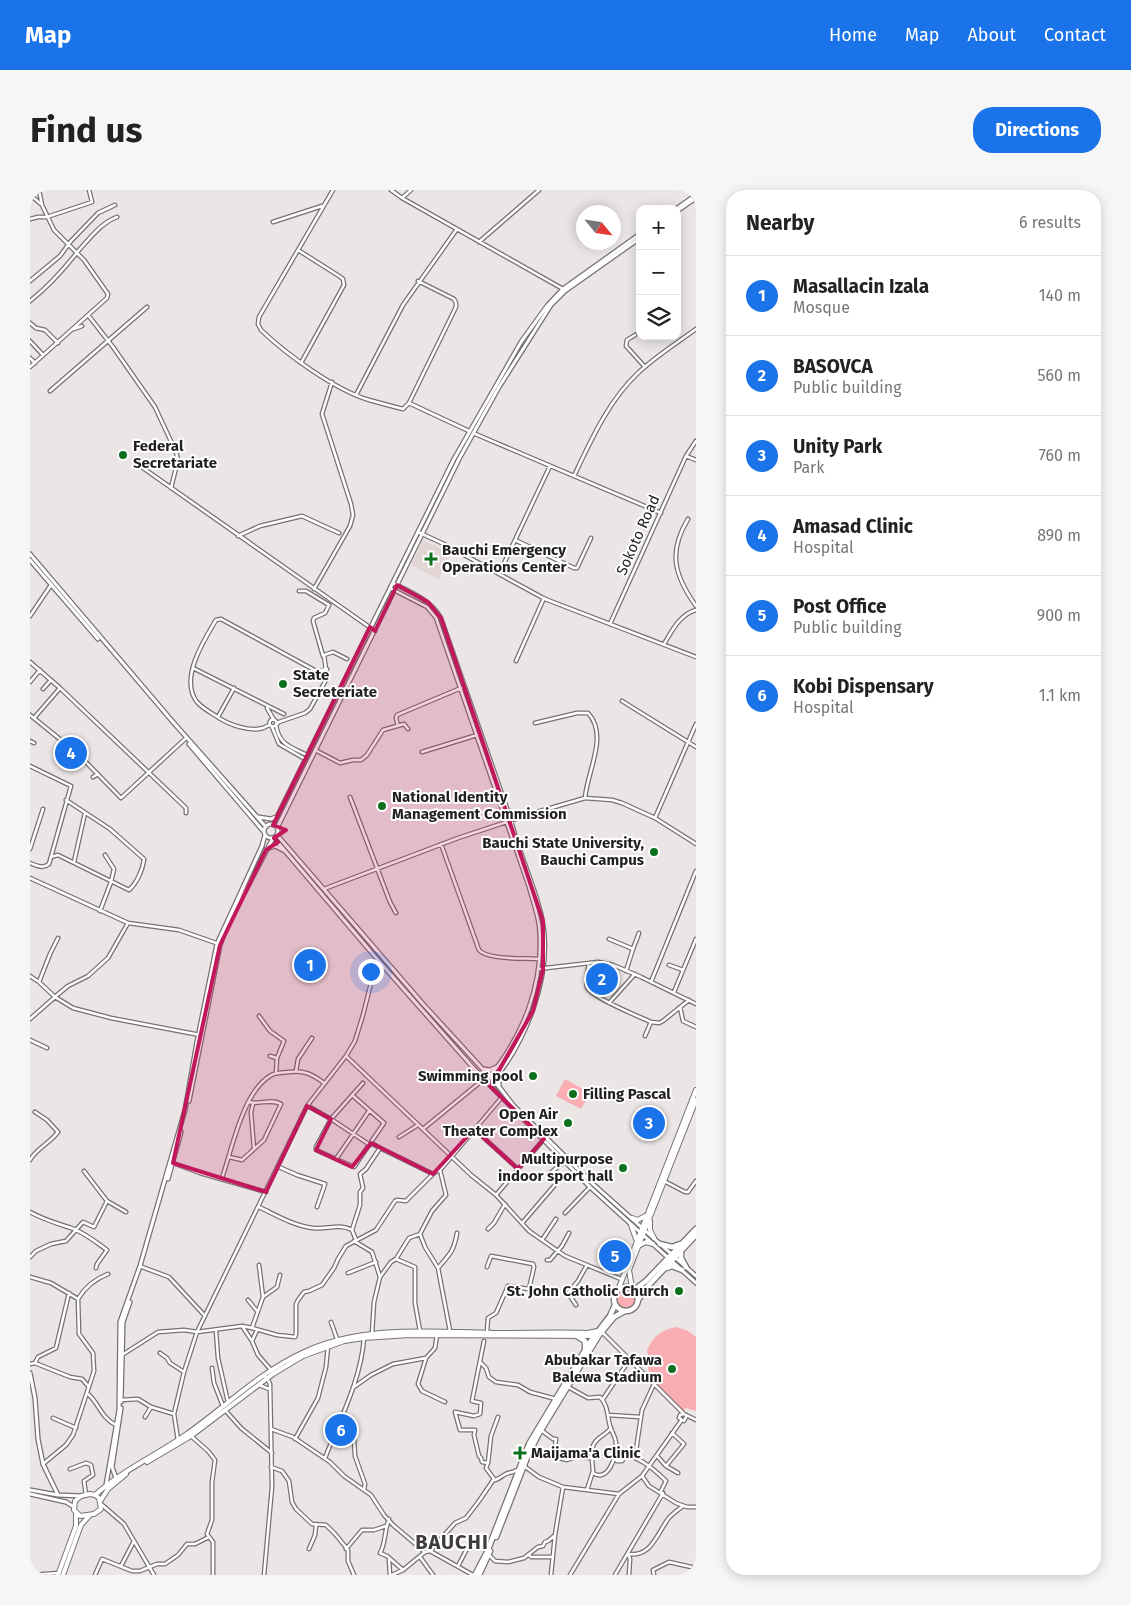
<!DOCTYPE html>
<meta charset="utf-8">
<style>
body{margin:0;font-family:"Fira Sans",sans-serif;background:#f6f6f6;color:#222}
.controls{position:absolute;right:15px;top:15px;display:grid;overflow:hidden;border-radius:10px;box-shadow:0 2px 12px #0003}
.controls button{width:45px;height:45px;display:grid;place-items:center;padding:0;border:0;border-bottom:1px solid #e0e0e0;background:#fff;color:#222;font:25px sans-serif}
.compass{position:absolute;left:546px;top:15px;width:45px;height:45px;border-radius:50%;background:#fff;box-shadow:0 2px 12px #0003;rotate:119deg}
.you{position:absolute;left:340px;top:781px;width:18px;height:18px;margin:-12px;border:4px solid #fff;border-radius:50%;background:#1a73e8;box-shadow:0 0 0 8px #1a73e833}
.badge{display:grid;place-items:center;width:32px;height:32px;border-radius:50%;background:#1a73e8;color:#fff;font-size:16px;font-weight:700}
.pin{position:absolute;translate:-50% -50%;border:2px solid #fff;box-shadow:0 1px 5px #0006}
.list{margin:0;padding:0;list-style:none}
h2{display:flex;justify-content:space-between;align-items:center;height:65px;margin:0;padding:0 20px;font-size:21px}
h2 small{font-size:16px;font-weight:400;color:#767676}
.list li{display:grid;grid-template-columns:32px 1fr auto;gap:15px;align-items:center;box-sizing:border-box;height:80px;padding:0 20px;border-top:1px solid #e0e0e0}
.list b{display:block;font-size:19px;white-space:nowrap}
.list p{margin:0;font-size:16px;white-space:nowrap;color:#767676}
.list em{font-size:16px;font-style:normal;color:#767676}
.icon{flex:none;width:28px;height:28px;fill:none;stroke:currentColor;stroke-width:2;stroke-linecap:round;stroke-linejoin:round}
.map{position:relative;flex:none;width:666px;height:1385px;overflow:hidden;border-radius:20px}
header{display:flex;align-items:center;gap:30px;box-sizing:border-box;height:70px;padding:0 25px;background:#1a73e8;color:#fff}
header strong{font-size:24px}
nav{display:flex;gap:28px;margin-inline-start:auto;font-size:18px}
.intro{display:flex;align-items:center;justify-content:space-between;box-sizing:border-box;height:120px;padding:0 30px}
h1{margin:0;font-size:35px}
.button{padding:12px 22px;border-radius:20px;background:#1a73e8;color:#fff;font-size:18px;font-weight:700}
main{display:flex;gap:30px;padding:0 30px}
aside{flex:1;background:#fff;border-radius:20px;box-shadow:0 2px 12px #0003}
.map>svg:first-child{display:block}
</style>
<header>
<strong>Map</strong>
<nav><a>Home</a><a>Map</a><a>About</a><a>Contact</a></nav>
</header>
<div class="intro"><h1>Find us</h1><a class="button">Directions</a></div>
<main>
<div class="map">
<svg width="666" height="1385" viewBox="0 0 666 1385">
<rect width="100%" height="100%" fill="#ebe5e5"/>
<!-- built -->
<path fill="#e3d5d5" d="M393,350L421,363L409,389L381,375Z"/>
<!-- green -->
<path fill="#faadb2" d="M535,889L560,903L551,919L526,906Z
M586 1109a10 10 0 1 1 20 0a10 10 0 1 1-20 0Z
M647,1137L658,1141L666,1147V1221L656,1218L653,1221L617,1184L619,1181C616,1175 620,1168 617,1161C622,1147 632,1139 647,1137Z"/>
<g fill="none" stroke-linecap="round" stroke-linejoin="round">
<defs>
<path id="minor" d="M303,0L229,127L228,134L231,140C256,164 305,200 339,210C350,213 361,216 373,219L379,213L426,117V113L424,109L388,91
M361,0L372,8L533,99
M0,5L11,14
M372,8L381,0
M0,29L8,27H17L62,12L59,0
M243,32L292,16
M449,52L509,0
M268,60L309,86L313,89L314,95L271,173
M0,91L30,66L41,51L68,23L85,15
M0,111C18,97 35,78 49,60C61,47 71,33 87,27
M58,125L83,157L125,217L146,262L148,270L141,298
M0,133L6,138L15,140L28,153
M44,139L52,136
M605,145L597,150L596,156L615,177
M0,151L13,165
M0,168L5,173
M0,177L77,108L78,104L54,70L24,40L12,15L9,0
M20,201L117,117
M326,205L373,115L427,39
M379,213L439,241
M443,243L631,323
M656,266L666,270
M113,278L345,441
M544,286C561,250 579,210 608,183C626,166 647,153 666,139
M658,329C638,362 644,385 666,416
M388,342L416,355L515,409L666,467
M208,346L230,336L272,326L309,343
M485,350L544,378H547L561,348
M469,384L520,276
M363,393C381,402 401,410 411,428L481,630C489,664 505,695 512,728C524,784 496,853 460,895
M360,398L397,417L406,428L499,697C502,709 507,722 509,735C515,793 493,847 456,891
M284,399L320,336L323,325L321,314L292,224L302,192
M269,401H276L299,415L295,423L284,428L283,431L293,466
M0,426L21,395
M580,434L656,266L666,251
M634,454C642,441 649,425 666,420
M486,471L514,408
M0,472L30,498L156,618V623
M163,478L254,524
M0,492L10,480
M13,499L21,490
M592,511L666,557
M237,518L244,530
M0,525L47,563L91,608L155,549
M188,527L204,498
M4,528L30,498
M239.5 533a3.5 3.5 0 1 1 7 0a3.5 3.5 0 1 1-7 0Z
M505,533L547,523H558C579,545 557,582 555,608
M247,534L249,532L275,523L280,519L297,488L294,465L303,462L317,469
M240,535C238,535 236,537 233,538C220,542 200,535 189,528C182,523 173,519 167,512C149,489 174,450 186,430L191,429L286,481L297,479
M246,535C249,555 261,557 277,565
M368,536L366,528L367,525L431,498
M242,537L249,554L275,569
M0,551L4,553
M285,560L310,573L323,570H331L337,565L353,540L374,534L378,539
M392,562L447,545
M0,576L41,596L19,674C13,679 7,676 0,673
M63,587L68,584
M320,607L360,712L366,723
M625,628L666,534
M411,654L449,760C457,770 495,768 508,769
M0,659L13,619
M21,667L28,665L99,700C107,693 113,679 114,669L80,639L36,610
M44,672L55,623
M0,688L98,733L149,740L189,754
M294,699L428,648L507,622L555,608L582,610L592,613L625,628L666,654
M70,721L81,692L84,679L75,665
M579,749L603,759L596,781
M603,759L609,743
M559,773C558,780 555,790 557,797C560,807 610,827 621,832L629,833L633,831L659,810
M639,775L653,780
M508,779L568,772L583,775L611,787L666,814
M0,786L9,792
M621,792L666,681
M644,802L666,749
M26,806L38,796L58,786L78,768L98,733
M25,807L43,818L81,828L170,845
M579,813L605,784
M650,817L653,831L666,837
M229,826L240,841L254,851L247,868L246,883
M0,829L25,807L9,792L20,764L28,748
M615,846L621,832
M0,850L17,858
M240,866L247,868
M316,866L441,985L466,1005L499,1041L535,1066L591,1089
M266,881L268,869L282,848
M322,905L354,933L324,977L286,960V957L301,929L333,893
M223,914L221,922L224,959
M278,916L301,929L340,955
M393,939L454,889
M444,939L488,979
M369,947L388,935
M350,958L403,984
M199,967L212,970L234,950L251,914C241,908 229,915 218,912
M306,969L339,921
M0,970C7,958 20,953 28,942L17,930L5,922
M143,973L170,983L236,1002
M249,977L267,985L295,994L287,1017
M410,980L416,1005L402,1021L390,1044L395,1057L408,1078L420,1141
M54,981L77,1011
M518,985L535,971
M192,988C202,959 213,902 240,886C245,882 253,883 259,882C274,880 282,884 294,893
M634,991L655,1002H658L666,991
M466,1005L514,949
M229,1017C246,1025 264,1036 283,1038C297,1040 309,1033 322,1040
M0,1022C14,1030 29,1034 44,1039C56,1044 66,1052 77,1060L67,1074L66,1078
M535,1023L560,997
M493,1032L524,996
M458,1039L464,1033L475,1014
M326,1050L322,1040L330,1015V1002L333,998L330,984L336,979L350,958L341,953
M512,1050L526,1029
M324,1051L342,1062L350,1087L344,1112L342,1144
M0,1067L6,1061L21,1054L36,1051L53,1032L64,1037L77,1011L96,1022
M366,1069L385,1077V1113L390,1141
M517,1070H520L532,1056L539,1043
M229,1075L233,1107L222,1138L247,1145L265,1147L266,1144V1114L268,1110L274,1102L279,1101L292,1095L304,1078L308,1069L316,1056L346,1040L365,1011L367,1010L376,1011L403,984L412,978L472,907
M112,1077L139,1087L175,1126
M408,1078C420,1064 424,1061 427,1043
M318,1083L346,1072
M0,1087L21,1093L48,1109L49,1144L63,1163L64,1181L43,1245L36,1255L13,1274
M350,1087L361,1072L366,1069L379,1048L390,1044
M233,1107L247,1097L250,1085
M48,1109C55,1097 65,1089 78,1084
M218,1110L227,1121
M546,1115L538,1103L548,1091L557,1075
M301,1132L307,1149
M212,1136L222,1151
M227,1140L222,1151L228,1165L241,1180
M186,1141L188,1168L198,1212
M457,1142L458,1128L466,1123L478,1096L499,1099L504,1077L503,1074L461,1066L457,1077
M572,1142L654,1224
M454,1151L442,1211L451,1213L450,1224L444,1226L425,1222L430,1240H445L444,1245L449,1266L451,1268L452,1272L458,1273L456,1278L464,1289
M130,1163L137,1168L140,1173L154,1182
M92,1165L128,1142L154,1140L167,1142L212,1136L222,1138
M396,1168L388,1194L392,1201L415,1212
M5,1173L40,1187L52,1189L59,1197
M451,1173L456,1178L459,1187L466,1192L488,1195L500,1202L526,1209
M0,1174L5,1173L8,1167L26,1158L39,1103
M182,1178L184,1193L193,1216
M234,1186L237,1188L240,1194L242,1297L234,1385
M229,1195L239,1199
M324,1197L341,1185L363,1174L396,1168L405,1158L407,1145
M538,1197L558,1208L570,1207C579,1216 577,1229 581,1239C583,1244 586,1248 586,1254C587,1266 578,1293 563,1283C563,1272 558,1257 568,1249C573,1245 577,1243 581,1238
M58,1204C69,1213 71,1228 86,1235
M573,1209L600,1169
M91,1210L108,1209L121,1217L144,1224
M195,1220L211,1238L242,1263
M578,1225L610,1227
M115,1227L121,1217
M656,1227L654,1231L649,1228L650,1225L654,1224L666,1230
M23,1228L46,1238
M241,1239L263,1247L300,1272L314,1286L341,1305L354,1325L363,1335L395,1362
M511,1240L523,1249H526L525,1256L529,1268L537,1270L545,1267L561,1268
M305,1244L324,1249L325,1266L335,1294L334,1300
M161,1246L178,1261L185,1270L182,1292V1330L177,1344L183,1352V1385
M265,1249L288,1208L296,1177L298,1156
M148,1250L144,1224L154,1182L167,1142L277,916L316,866L325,851L333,825L347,769
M627,1266L636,1276L648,1283
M605,1267L612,1220L624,1194
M295,1268C310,1229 331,1190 334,1148
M584,1268L587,1271H592L595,1266C610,1266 626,1281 636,1291L630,1303
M458,1273L461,1246L468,1227
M494,1276L509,1287L533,1297L589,1304
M636,1276L654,1254L642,1243
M241,1277L252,1281L259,1291L262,1312L266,1319L282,1334L296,1335L306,1345L318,1360V1371L324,1385
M40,1279L56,1273L61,1275L63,1285L54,1291L56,1305
M612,1286L619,1296L646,1313L657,1317H666
M557,1300L563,1281
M71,1314L94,1334L124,1385
M359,1329C354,1341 356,1353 350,1363L357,1366L373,1380
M279,1359L285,1345L286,1335
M316,1359L332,1340H344L356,1336
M400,1361L443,1385
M598,1364C621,1367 626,1346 638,1329C642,1324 648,1320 653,1316
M598,1364L600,1369L599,1385
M459,1365L465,1371L478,1372L494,1368L508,1357L513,1356L515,1352L518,1351L524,1346
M499,1365L501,1367H523
M390,1367L403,1385
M359,1370L360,1385
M91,1376L104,1351
M428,1376L440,1353
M0,1385L29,1383
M65,1385L72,1369L102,1381H110L127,1374H135L148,1365L157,1354H165L179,1347
M362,1385L373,1380L395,1362L400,1361L425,1333L436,1328L449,1311L464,1289L465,1290C469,1289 471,1287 474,1285C478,1282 483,1283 487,1280
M521,1385L525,1345L533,1297
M540,1385L589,1304L612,1286L651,1231
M585,1385L633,1303
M624,1385L623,1380L639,1372L666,1378"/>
<path id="tertiary" d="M646,19L666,5
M647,21L666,8
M0,364L143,532L236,637
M0,370L68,449
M159,554L234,642
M228,627L241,629L246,627
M234 641a7 7 0 1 1 14 0a7 7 0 1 1-14 0Z
M243,635L424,269L491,152L517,116L533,99L610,44
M247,638L429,269L469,197L521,115L535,101L610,48
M247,645L393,814L470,898L483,915L563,994L666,1086
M244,648L347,769L447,882L560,997L666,1093
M236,659L245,656L253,660
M454,879L460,880L467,877
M469,895V882
M159,911L190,755L197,736L243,648
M138,989L151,942
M0,1183L5,1208L8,1249L13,1274L28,1305
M91,1212L93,1132L100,1112
M86,1288L82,1277L91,1218
M76,1295L89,1220L90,1132L110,1076L155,920L167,852L187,754L232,656L235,645
M0,1300L28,1305L52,1306
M0,1304L36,1312L44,1317"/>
<path id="secondary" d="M117,1272L161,1246L243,1184L273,1166L314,1151L334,1148L379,1145L567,1146
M60,1304L65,1305L69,1308L71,1319L64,1324L50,1326L44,1320L45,1311L51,1306Z
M65,1305C93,1280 127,1265 157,1244C195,1217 229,1183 272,1163C332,1134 405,1142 470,1143C499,1143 528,1142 557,1143L568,1141
M71,1310L78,1299L96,1284
M28,1385L46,1336V1324
M33,1385L51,1335L59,1326"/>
<path id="primary" d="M602,1028L608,1030L615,1026
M620,1031V1040L624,1048
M601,1035L606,1049
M610,1055L616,1052L623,1054
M602,1098L599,1080L666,910
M588,1100L666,900"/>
<path id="trunk" d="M630,1054L642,1057L650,1054
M651,1062V1068L656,1077
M636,1078L642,1076L652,1080
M584 1109a12 12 0 1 1 24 0a12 12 0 1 1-24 0Z
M604,1100L616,1091L666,1039
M608,1110L616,1098L666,1045
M547,1146L555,1151V1158
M466,1347L498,1265L508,1245L569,1145L584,1127L595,1121
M445,1385L457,1362L499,1254L560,1152L580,1126L585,1115
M449,1385L460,1361"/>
</defs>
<!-- minor casing -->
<use href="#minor" stroke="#767171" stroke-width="5"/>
<!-- tertiary casing -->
<use href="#tertiary" stroke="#767171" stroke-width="5.5"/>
<!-- secondary casing -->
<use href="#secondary" stroke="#767171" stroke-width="6"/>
<!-- primary casing -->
<use href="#primary" stroke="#767171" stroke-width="6"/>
<!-- trunk casing -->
<use href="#trunk" stroke="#767171" stroke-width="7"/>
<!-- minor -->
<use href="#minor" stroke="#fff" stroke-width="2.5"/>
<!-- tertiary -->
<use href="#tertiary" stroke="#fff" stroke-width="3"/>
<!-- secondary -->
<use href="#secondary" stroke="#fff" stroke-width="4"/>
<!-- primary -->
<use href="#primary" stroke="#fff" stroke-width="4"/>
<!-- trunk -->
<use href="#trunk" stroke="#fff" stroke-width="4.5"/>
</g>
<!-- marked area -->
<path fill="#c2185b" fill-opacity="0.2" stroke="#c2185b" stroke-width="4" stroke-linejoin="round" d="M367,395L398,412L411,428L513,731V780L503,821L460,896L514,949L488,979L444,939L403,984L341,953L322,977L286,960L301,929L277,916L236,1002L143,973L190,755L236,660L248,652L244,648L256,640L243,635L340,437L345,441Z"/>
<!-- markers -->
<g fill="#0d701f" stroke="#fff" stroke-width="2">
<circle cx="93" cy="265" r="5"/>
<path d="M398.5 361.5h5v5h5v5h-5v5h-5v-5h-5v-5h5z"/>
<circle cx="253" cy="494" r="5"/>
<circle cx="352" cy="616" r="5"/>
<circle cx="624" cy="662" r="5"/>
<circle cx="503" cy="886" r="5"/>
<circle cx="543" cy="904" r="5"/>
<circle cx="538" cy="933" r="5"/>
<circle cx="593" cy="978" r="5"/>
<circle cx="649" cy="1101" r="5"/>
<circle cx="642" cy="1179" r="5"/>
<path d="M487.5 1255.5h5v5h5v5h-5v5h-5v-5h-5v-5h5z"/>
</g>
<g text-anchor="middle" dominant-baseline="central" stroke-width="4" stroke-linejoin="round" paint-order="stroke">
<!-- poi labels -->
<g font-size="15" font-weight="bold" fill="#211f1f" stroke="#fff" text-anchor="start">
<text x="103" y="256">Federal<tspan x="103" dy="17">Secretariate</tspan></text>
<text x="412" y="360">Bauchi Emergency<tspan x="412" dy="17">Operations Center</tspan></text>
<text x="263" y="485">State<tspan x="263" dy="17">Secreteriate</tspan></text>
<text x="362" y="607">National Identity<tspan x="362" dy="17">Management Commission</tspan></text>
<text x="614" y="653" text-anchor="end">Bauchi State University,<tspan x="614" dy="17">Bauchi Campus</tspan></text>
<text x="493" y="886" text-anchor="end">Swimming pool</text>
<text x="553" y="904">Filling Pascal</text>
<text x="528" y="924" text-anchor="end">Open Air<tspan x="528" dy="17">Theater Complex</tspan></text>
<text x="583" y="969" text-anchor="end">Multipurpose<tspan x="583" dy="17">indoor sport hall</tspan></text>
<text x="639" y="1101" text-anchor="end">St. John Catholic Church</text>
<text x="632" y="1170" text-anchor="end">Abubakar Tafawa<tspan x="632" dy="17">Balewa Stadium</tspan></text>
<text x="501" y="1263">Maijama'a Clinic</text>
</g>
<!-- street labels -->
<g font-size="15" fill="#211f1f" stroke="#fff">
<text transform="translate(608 345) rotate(-66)">Sokoto Road</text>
</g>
<!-- district labels -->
<g font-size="20" font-weight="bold" letter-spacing="1" fill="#403c3c" stroke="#fff">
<text x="422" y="1352">BAUCHI</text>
</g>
</g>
</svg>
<div class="controls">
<button>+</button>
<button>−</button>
<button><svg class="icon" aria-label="layers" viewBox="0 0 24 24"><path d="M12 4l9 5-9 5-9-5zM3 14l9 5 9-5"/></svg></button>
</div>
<svg class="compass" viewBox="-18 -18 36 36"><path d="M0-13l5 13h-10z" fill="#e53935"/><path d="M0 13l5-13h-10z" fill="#767676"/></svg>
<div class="you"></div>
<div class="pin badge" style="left:280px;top:775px">1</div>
<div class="pin badge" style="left:572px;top:789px">2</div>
<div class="pin badge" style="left:619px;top:933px">3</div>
<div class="pin badge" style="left:41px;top:563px">4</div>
<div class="pin badge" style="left:585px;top:1066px">5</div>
<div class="pin badge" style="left:311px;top:1240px">6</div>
</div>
<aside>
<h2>Nearby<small>6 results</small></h2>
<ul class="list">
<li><span class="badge">1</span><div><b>Masallacin Izala</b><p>Mosque</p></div><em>140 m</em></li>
<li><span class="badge">2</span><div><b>BASOVCA</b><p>Public building</p></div><em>560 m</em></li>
<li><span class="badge">3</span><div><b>Unity Park</b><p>Park</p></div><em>760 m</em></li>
<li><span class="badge">4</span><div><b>Amasad Clinic</b><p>Hospital</p></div><em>890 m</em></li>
<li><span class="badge">5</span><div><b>Post Office</b><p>Public building</p></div><em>900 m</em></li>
<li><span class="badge">6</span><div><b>Kobi Dispensary</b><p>Hospital</p></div><em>1.1 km</em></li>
</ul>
</aside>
</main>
